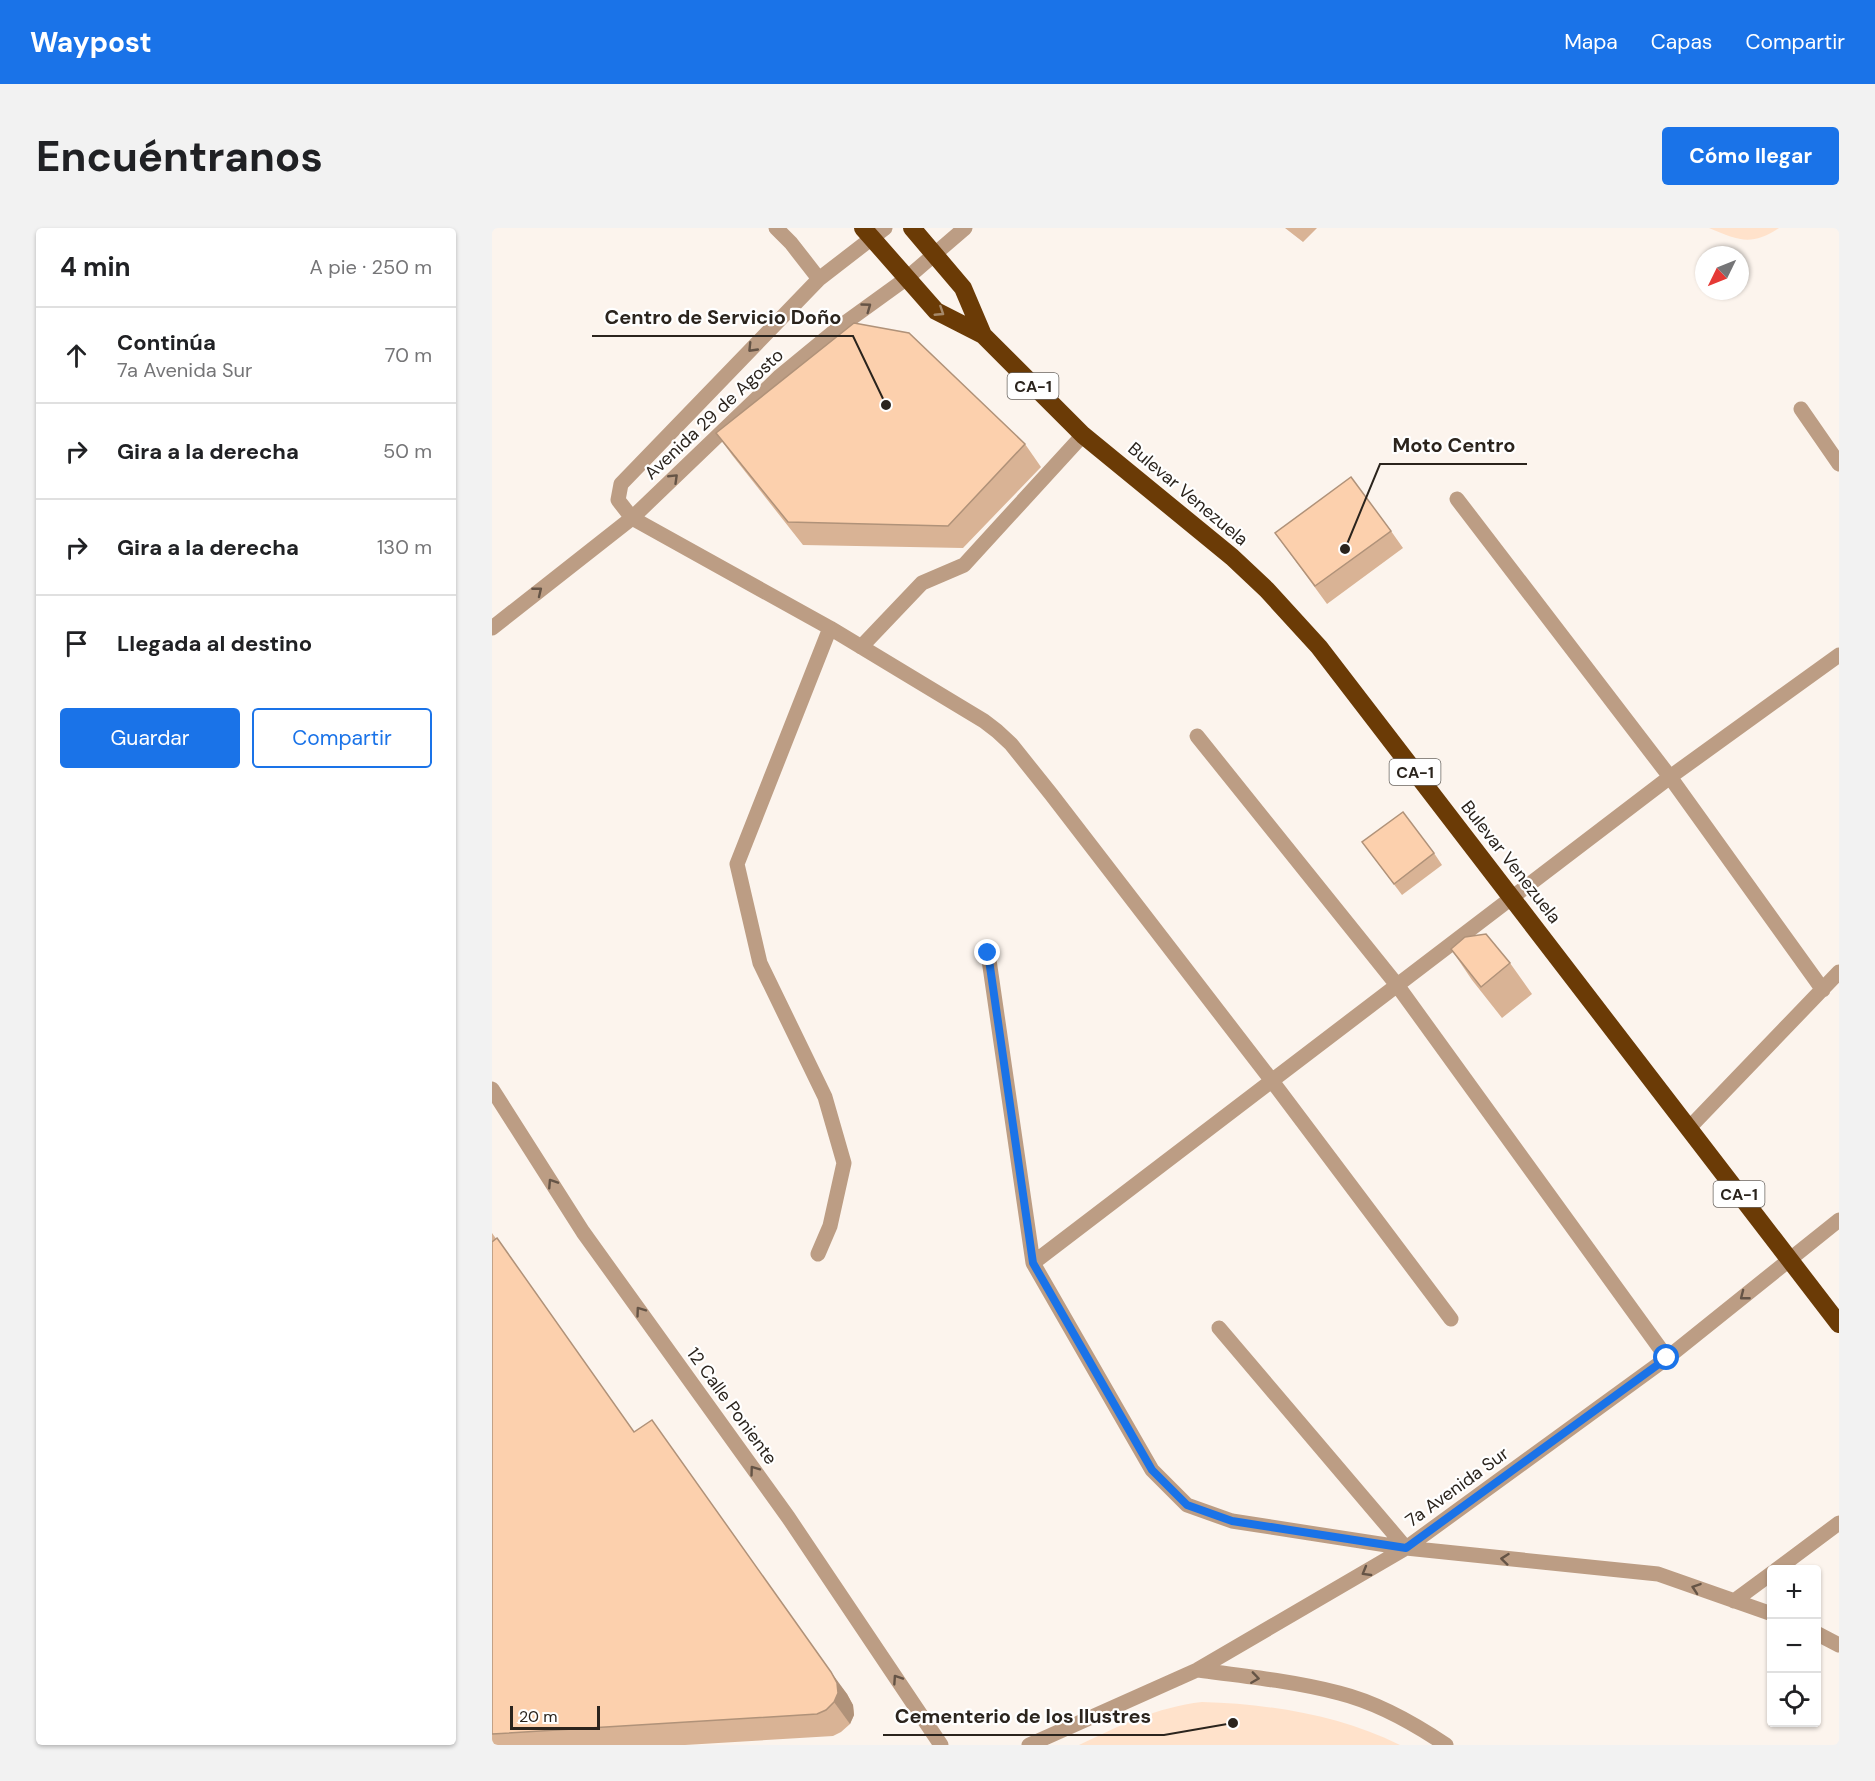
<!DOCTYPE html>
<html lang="es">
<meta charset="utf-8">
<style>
body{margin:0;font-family:"DM Sans",sans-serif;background:#f2f2f2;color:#202124}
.controls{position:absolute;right:18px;bottom:18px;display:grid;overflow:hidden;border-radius:6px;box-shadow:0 2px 4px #0004}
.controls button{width:54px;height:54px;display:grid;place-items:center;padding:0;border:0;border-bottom:2px solid #e0e0e0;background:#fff;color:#202124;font:30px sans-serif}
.compass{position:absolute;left:1203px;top:18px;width:54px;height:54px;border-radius:50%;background:#fff;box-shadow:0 2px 4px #0004;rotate:227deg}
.scale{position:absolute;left:18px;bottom:15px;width:90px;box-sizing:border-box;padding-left:6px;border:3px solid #2b241d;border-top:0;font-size:16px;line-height:21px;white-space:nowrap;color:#2b241d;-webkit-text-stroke:4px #fff;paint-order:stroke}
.stop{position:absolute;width:18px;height:18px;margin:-14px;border:4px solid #1a73e8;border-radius:50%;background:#fff}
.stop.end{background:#1a73e8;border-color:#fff;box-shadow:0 2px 6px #0008}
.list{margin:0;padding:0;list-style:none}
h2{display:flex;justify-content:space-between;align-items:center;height:78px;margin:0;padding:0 24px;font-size:26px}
h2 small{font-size:20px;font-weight:400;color:#757577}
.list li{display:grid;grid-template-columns:39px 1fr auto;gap:18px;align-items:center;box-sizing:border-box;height:96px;padding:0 24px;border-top:2px solid #e0e0e0}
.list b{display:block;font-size:22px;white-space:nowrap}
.list p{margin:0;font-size:20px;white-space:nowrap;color:#757577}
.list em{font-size:20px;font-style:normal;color:#757577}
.actions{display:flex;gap:12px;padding:18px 24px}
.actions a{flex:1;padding:14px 0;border:2px solid #1a73e8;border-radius:6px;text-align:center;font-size:21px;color:#1a73e8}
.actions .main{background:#1a73e8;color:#fff}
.icon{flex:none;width:33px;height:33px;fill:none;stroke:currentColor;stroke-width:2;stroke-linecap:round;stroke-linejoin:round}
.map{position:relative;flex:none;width:1347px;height:1517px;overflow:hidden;border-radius:6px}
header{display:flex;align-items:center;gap:36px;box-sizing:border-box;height:84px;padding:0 30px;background:#1a73e8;color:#fff}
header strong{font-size:28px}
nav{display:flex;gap:33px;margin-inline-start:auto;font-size:21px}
.intro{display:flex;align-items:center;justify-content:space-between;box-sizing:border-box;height:144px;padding:0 36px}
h1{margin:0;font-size:42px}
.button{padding:15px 27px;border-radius:6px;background:#1a73e8;color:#fff;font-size:21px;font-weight:700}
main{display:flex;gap:36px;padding:0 36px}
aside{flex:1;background:#fff;border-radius:6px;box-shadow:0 2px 4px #0004}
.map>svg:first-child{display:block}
</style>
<header>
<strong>Waypost</strong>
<nav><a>Mapa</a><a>Capas</a><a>Compartir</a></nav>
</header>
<div class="intro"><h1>Encuéntranos</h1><a class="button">Cómo llegar</a></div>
<main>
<aside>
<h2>4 min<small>A pie · 250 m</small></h2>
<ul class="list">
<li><svg class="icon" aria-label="ahead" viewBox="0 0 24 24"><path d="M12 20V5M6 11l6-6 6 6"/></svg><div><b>Continúa</b><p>7a Avenida Sur</p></div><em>70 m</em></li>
<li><svg class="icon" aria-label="right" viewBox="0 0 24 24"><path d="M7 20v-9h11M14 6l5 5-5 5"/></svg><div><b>Gira a la derecha</b></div><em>50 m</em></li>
<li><svg class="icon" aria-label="right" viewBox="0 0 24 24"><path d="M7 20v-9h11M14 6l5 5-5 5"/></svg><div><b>Gira a la derecha</b></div><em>130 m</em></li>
<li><svg class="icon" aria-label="arrive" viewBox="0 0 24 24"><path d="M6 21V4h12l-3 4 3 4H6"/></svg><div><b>Llegada al destino</b></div></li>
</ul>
<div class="actions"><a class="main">Guardar</a><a>Compartir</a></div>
</aside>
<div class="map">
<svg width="1347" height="1517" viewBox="0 0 1347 1517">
<rect width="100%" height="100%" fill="#fcf4ed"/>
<!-- green -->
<path fill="#ffe2cb" d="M1217,0H1287C1258,19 1247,12 1217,0Z
M710,1474C778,1476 847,1487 908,1517H587C627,1498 665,1479 710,1474Z"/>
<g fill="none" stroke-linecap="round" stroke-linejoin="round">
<!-- minor -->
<path stroke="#bc9d84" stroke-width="15" d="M284,0L299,15L327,51
M393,0L327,51L129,256L126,272L140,290L338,400L492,493L505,503L519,516L559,566L780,853L959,1091
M1309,181L1347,236
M965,271L1178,549L1331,762
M0,400L140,290L288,148L350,97L415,50L473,0
M369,419L430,355L472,337L591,207
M705,508L905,757L1175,1130
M496,725L541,1035L660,1242L695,1277L740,1293L914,1320L1166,1346L1280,1386
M0,861L91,1004L296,1289L449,1517
M1197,900L1347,744
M326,1026L338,998L352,935L333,869L268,735L245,636L338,400
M541,1035L1178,549L1347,427
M727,1100L914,1320
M1284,1342L1347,1295
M1242,1373L1280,1345
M1324,1405L1347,1417
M705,1442C753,1448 800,1453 847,1465C883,1474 923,1496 954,1517
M537,1517L705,1442L914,1320L1175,1130L1347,992"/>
<!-- highway -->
<path stroke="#6b3b06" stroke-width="18" d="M371,0L444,83L491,107L591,207L740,329L775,362L827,419L1347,1096
M420,0L471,60L491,107"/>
</g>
<!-- wall -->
<path fill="#d9b395" d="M793,0H825L811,14Z
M224,205L533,216L549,239L471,320L311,317L240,227Z
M899,303L911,320L835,376L783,305Z
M870,614L942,625L950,637L910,667Z
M959,721L1018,735L1040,766L1010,790L980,752Z
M0,1005L142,1204L355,1466L361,1477L362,1487L358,1496L349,1504L341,1508L193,1517H0Z"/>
<!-- shaded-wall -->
<path fill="#b09279" d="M339,1444L355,1466L361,1477L362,1487L358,1496L342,1474Z"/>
<!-- building -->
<path fill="#fcd0ad" stroke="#b09279" stroke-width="1.5" d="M362,95L417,105L533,216L456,298L296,294L224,205Z
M859,249L899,303L823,358L783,305Z
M911,584L942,625L902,656L870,614Z
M994,706L1018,735L989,759L959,721L973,709Z
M5,1010L142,1204L160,1192L339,1444L345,1455L346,1465L342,1474L334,1482L325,1486L0,1506V1014Z"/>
<!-- one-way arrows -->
<defs><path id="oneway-chevron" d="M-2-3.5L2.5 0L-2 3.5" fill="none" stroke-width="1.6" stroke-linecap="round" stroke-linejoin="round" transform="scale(1.5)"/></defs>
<g stroke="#655446">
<use href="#oneway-chevron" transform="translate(375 79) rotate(-36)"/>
<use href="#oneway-chevron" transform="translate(260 120) rotate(134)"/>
<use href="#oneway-chevron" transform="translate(182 250) rotate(-44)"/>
<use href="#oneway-chevron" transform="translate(46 363) rotate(-39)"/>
<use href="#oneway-chevron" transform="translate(60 955) rotate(-123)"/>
<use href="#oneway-chevron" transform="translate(1252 1068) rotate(142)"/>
<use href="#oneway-chevron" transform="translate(148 1083) rotate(-126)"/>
<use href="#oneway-chevron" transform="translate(262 1242) rotate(-126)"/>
<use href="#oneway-chevron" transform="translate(1013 1331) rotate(-174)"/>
<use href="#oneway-chevron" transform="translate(874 1344) rotate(150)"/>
<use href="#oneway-chevron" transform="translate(1204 1360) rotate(-161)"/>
<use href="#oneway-chevron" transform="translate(763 1450) rotate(8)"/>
<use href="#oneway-chevron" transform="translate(405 1451) rotate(-124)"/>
</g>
<use stroke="#a6896a" href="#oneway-chevron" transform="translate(448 84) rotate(33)"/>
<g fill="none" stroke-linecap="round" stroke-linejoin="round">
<!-- route -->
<path stroke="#1a73e8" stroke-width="8" d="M496,725L541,1035L660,1242L695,1277L740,1293L914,1320L1175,1130"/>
</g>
<g text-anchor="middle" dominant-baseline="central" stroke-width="4.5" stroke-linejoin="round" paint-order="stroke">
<!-- shield labels -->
<g fill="#fff" stroke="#6b6661" stroke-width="1.5">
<rect x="515.5" y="145" width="51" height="26" rx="4.5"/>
<rect x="897.5" y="531" width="51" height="26" rx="4.5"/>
<rect x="1221.5" y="953" width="51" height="26" rx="4.5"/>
</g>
<g font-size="16" font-weight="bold" fill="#2b241d">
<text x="541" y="158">CA-1</text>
<text x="923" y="544">CA-1</text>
<text x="1247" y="966">CA-1</text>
</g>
<!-- street labels -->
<g font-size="18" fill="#2b241d" stroke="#fff">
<text transform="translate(222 186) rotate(-43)">Avenida 29 de Agosto</text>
<text transform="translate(696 266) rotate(40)">Bulevar Venezuela</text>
<text transform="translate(1019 634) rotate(52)">Bulevar Venezuela</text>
<text transform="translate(240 1178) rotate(54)">12 Calle Poniente</text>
<text transform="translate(965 1259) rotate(-36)">7a Avenida Sur</text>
</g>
</g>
<!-- callouts -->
<path fill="none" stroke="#2b241d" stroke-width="2" d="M394 177L361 108H100M853 321L888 236H1035M741 1495L672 1507H391"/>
<g fill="#2b241d" stroke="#fff" stroke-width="2">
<circle cx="394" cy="177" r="6"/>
<circle cx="853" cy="321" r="6"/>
<circle cx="741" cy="1495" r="6"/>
</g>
<g font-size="20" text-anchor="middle" font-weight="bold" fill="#2b241d" stroke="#fff" stroke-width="4.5" stroke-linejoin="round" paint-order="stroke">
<text x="231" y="96">Centro de Servicio Doño</text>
<text x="962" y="224">Moto Centro</text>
<text x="531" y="1495">Cementerio de los Ilustres</text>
</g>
</svg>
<div class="controls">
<button>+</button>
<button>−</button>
<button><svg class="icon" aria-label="locate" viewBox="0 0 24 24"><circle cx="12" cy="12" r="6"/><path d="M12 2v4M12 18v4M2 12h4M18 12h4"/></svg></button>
</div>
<svg class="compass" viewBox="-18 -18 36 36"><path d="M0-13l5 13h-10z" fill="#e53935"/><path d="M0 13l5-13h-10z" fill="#757577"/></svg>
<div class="scale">20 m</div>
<div class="stop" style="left:1175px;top:1130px"></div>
<div class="stop end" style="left:496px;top:725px"></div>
</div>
</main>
